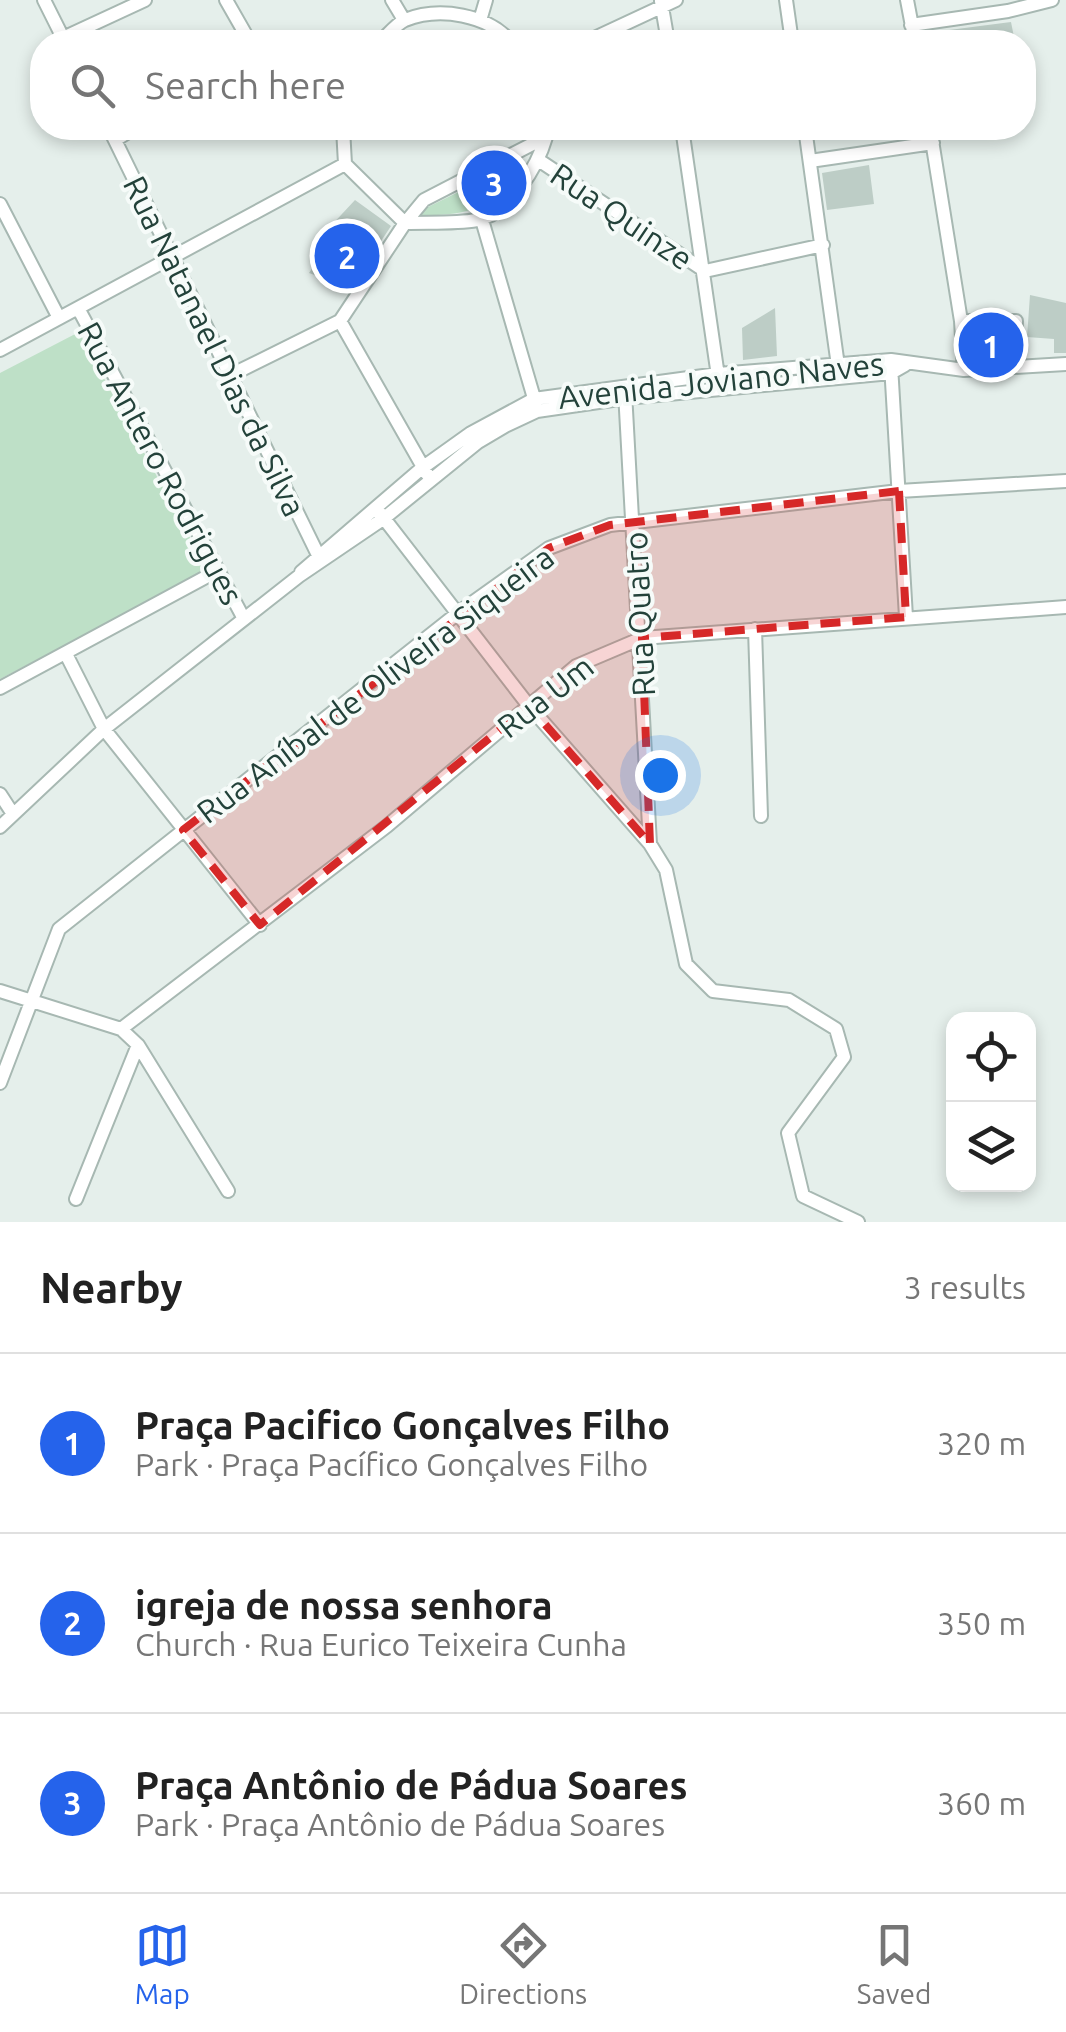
<!DOCTYPE html>
<meta charset="utf-8">
<style>
body{margin:0;font-family:Ubuntu,sans-serif;background:#f2f2f2;color:#222}
.controls{position:absolute;right:30px;bottom:30px;display:grid;overflow:hidden;border-radius:20px;box-shadow:0 5px 15px #0003}
.controls button{width:90px;height:90px;display:grid;place-items:center;padding:0;border:0;border-bottom:2px solid #e0e0e0;background:#fff;color:#222;font:50px sans-serif}
.you{position:absolute;left:660px;top:775px;width:35px;height:35px;margin:-25px;border:8px solid #fff;border-radius:50%;background:#1a73e8;box-shadow:0 0 0 15px #1a73e833}
.badge{display:grid;place-items:center;width:65px;height:65px;border-radius:50%;background:#2563eb;color:#fff;font-size:32px;font-weight:700}
.pin{position:absolute;translate:-50% -50%;border:5px solid #fff;box-shadow:0 2px 10px #0006}
.list{margin:0;padding:0;list-style:none}
h2{display:flex;justify-content:space-between;align-items:center;height:130px;margin:0;padding:0 40px;font-size:42px}
h2 small{font-size:32px;font-weight:400;color:#767676}
.list li{display:grid;grid-template-columns:65px 1fr auto;gap:30px;align-items:center;box-sizing:border-box;height:180px;padding:0 40px;border-top:2px solid #e0e0e0}
.list b{display:block;font-size:38px;white-space:nowrap}
.list p{margin:0;font-size:32px;white-space:nowrap;color:#767676}
.list em{font-size:32px;font-style:normal;color:#767676}
.icon{flex:none;width:55px;height:55px;fill:none;stroke:currentColor;stroke-width:2;stroke-linecap:round;stroke-linejoin:round}
.map{position:relative;flex:none;width:1066px;height:1222px;overflow:hidden}
.search{position:absolute;background:#fff;box-shadow:0 5px 15px #0003;left:30px;right:30px;top:30px;height:110px;display:flex;align-items:center;gap:25px;box-sizing:border-box;padding:0 35px;border-radius:40px;color:#767676;font-size:38px}
.sheet{height:670px;background:#fff}
nav{display:flex;justify-content:space-around;align-items:center;box-sizing:border-box;height:140px;border-top:2px solid #e0e0e0;background:#fff;font-size:28px;color:#767676}
nav a{display:grid;justify-items:center;gap:5px}
nav .on{color:#2563eb}
.map>svg:first-child{display:block}
</style>
<div class="map">
<svg width="1066" height="1222" viewBox="0 0 1066 1222">
<rect width="100%" height="100%" fill="#e5efeb"/>
<!-- green -->
<path fill="#bee0c7" d="M515,164L522,170C485,212 472,214 417,216L416,213Z
M1012,324L1010,365L971,364L970,325Z
M79,332L208,571L0,679V373Z"/>
<!-- building -->
<path fill="#bdcdc6" d="M1011,22L1015,42H927L926,33Z
M869,165L874,204L827,210L822,173Z
M355,200L391,226L350,288L309,273L333,238L328,229Z
M1030,295L1066,303V353H1054V339L1027,337Z
M775,308L777,356L743,360L742,328Z"/>
<g fill="none" stroke-linecap="round" stroke-linejoin="round">
<defs>
<path id="minor" d="M44,0L65,42
M226,0L250,42
M392,0L404,20
M786,0L792,42
M907,0L915,42
M661,1L668,42
M481,17L486,0
M911,25L1008,11L1052,0
M63,38L145,0
M380,42C387,36 396,24 405,20C440,6 488,15 511,42
M586,42L676,0
M109,128L321,561
M343,128L345,164L405,223L424,200L546,137V128
M682,128L719,383
M805,128L839,373
M930,128L961,321L964,370
M115,140L135,128
M540,161L705,271L823,245
M810,161L933,143
M0,204L59,318
M482,220L536,405
M78,308L244,619
M340,321L427,474
M961,321H1016L1014,367
M0,350L345,164
M891,365L906,617
M231,375L340,321L405,223C428,222 454,224 477,220C509,215 538,165 546,137
M625,392L650,844
M376,508L529,706L650,844L666,870L686,964L713,991L789,1000L836,1029L844,1057L788,1133L803,1196L858,1222
M301,572L422,468L471,433L534,399L718,374L891,360L964,370L1066,364
M755,629L761,816
M66,654L104,729L260,925
M0,688L217,571
M0,794L13,814
M0,827L104,729L299,576L383,519L478,442L505,426L537,411L626,398L891,373L905,365
M0,991L121,1029L138,1045L228,1191
M121,1029L387,826L576,666L642,638L1066,607
M0,1083L59,929L458,613L549,548L610,525L899,491L1066,481
M76,1199L138,1045"/>
</defs>
<!-- minor casing -->
<use href="#minor" stroke="#a7b8b2" stroke-width="16"/>
<!-- minor -->
<use href="#minor" stroke="#fff" stroke-width="12"/>
</g>
<!-- marked area -->
<path fill="#d62828" fill-opacity="0.2" stroke="#d62828" stroke-width="8" stroke-dasharray="20 12" stroke-linejoin="round" d="M899,491L906,617L642,638L650,844L529,706L260,925L183,830L549,548L610,525Z"/>
<g text-anchor="middle" dominant-baseline="central" stroke-width="8" stroke-linejoin="round" paint-order="stroke">
<!-- street labels -->
<g font-size="32" fill="#23423a" stroke="#f6fbf9">
<text transform="translate(622 216) rotate(34)">Rua Quinze</text>
<text transform="translate(215 346) rotate(64)">Rua Natanael Dias da Silva</text>
<text transform="translate(721 380) rotate(-6)">Avenida Joviano Naves</text>
<text transform="translate(161 463) rotate(62)">Rua Antero Rodrigues</text>
<text transform="translate(639 614) rotate(-93)">Rua Quatro</text>
<text transform="translate(375 684) rotate(-37)">Rua Aníbal de Oliveira Siqueira</text>
<text transform="translate(545 696) rotate(-38)">Rua Um</text>
</g>
</g>
</svg>
<div class="controls">
<button><svg class="icon" aria-label="locate" viewBox="0 0 24 24"><circle cx="12" cy="12" r="6"/><path d="M12 2v4M12 18v4M2 12h4M18 12h4"/></svg></button>
<button><svg class="icon" aria-label="layers" viewBox="0 0 24 24"><path d="M12 4l9 5-9 5-9-5zM3 14l9 5 9-5"/></svg></button>
</div>
<div class="you"></div>
<div class="pin badge" style="left:991px;top:345px">1</div>
<div class="pin badge" style="left:347px;top:256px">2</div>
<div class="pin badge" style="left:494px;top:183px">3</div>
<div class="search"><svg class="icon" aria-label="search" viewBox="0 0 24 24"><circle cx="10" cy="10" r="6"/><path d="M15 15l6 6"/></svg>Search here</div>
</div>
<section class="sheet">
<h2>Nearby<small>3 results</small></h2>
<ul class="list">
<li><span class="badge">1</span><div><b>Praça Pacifico Gonçalves Filho</b><p>Park · Praça Pacífico Gonçalves Filho</p></div><em>320 m</em></li>
<li><span class="badge">2</span><div><b>igreja de nossa senhora</b><p>Church · Rua Eurico Teixeira Cunha</p></div><em>350 m</em></li>
<li><span class="badge">3</span><div><b>Praça Antônio de Pádua Soares</b><p>Park · Praça Antônio de Pádua Soares</p></div><em>360 m</em></li>
</ul>
</section>
<nav>
<a class="on"><svg class="icon" aria-label="map" viewBox="0 0 24 24"><path d="M3 6l6-2 6 2 6-2v14l-6 2-6-2-6 2zM9 4v14M15 6v14"/></svg>Map</a>
<a><svg class="icon" aria-label="directions" viewBox="0 0 24 24"><path d="M12 3l9 9-9 9-9-9zM9 14v-3h6M13 9l2 2-2 2"/></svg>Directions</a>
<a><svg class="icon" aria-label="saved" viewBox="0 0 24 24"><path d="M7 4h10v16l-5-4-5 4z"/></svg>Saved</a>
</nav>
